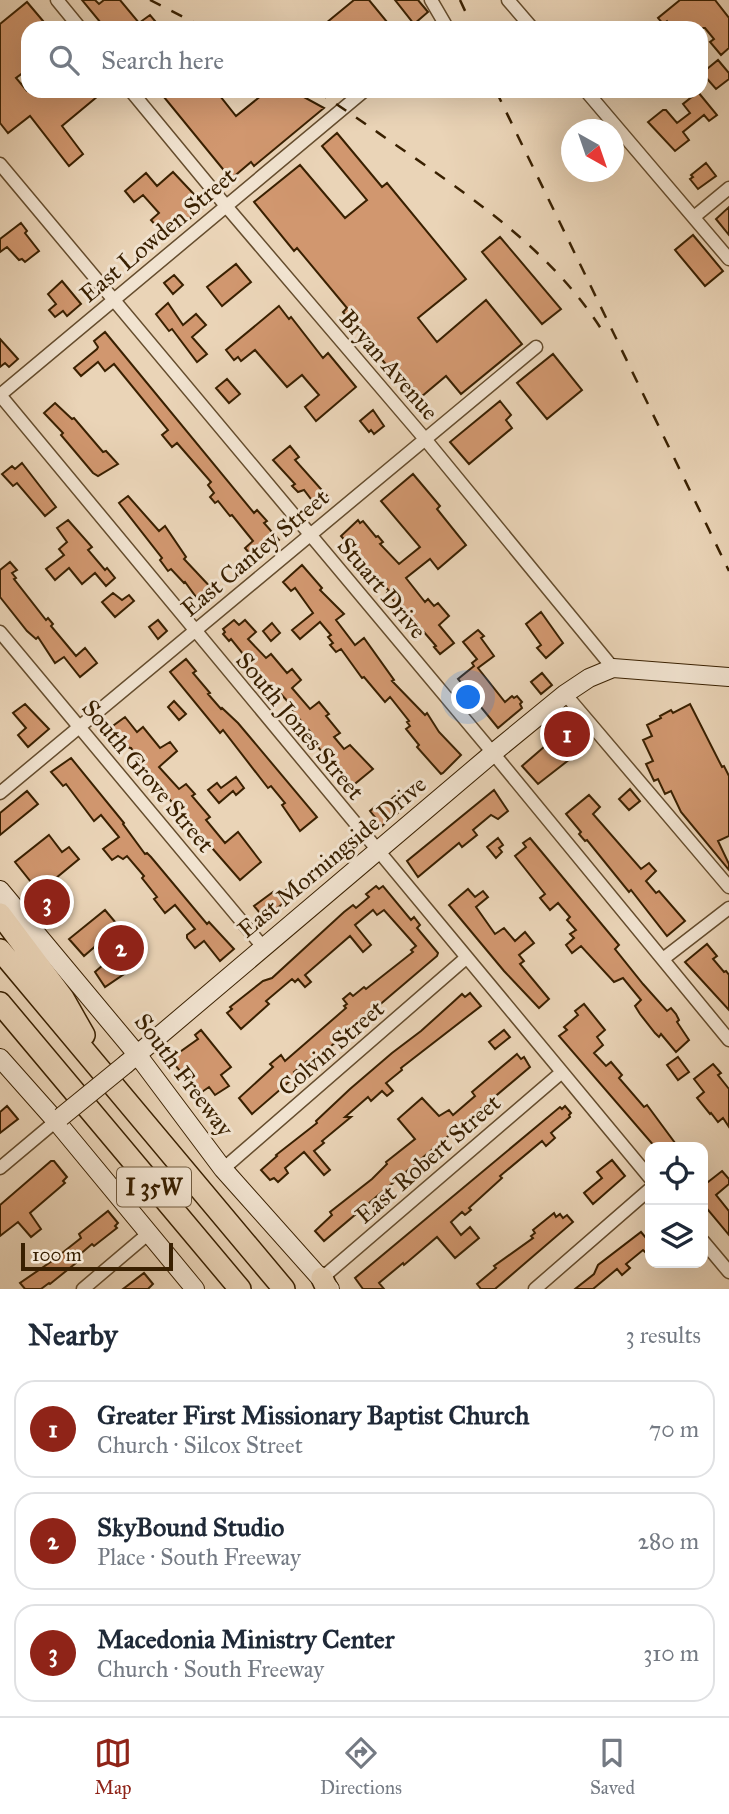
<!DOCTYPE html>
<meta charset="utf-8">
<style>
body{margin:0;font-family:"IM FELL Great Primer",serif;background:#f2f2f3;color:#1f2937}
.controls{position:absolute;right:21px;bottom:21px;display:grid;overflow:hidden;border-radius:14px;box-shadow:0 7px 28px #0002}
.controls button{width:63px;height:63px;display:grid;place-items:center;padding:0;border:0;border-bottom:2px solid #e0e1e3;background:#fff;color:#1f2937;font:35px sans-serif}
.compass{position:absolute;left:561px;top:119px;width:63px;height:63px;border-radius:50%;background:#fff;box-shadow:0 7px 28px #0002;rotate:140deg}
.scale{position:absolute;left:21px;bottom:18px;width:152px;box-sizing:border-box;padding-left:7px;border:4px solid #392001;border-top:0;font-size:19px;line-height:24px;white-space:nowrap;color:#392001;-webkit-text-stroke:5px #f1e3d0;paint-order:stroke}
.you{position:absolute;left:469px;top:698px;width:24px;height:24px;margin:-18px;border:5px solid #fff;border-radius:50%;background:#1a73e8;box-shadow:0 0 0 10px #1a73e833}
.badge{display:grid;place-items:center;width:46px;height:46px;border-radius:50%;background:#8f2418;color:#fff;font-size:23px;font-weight:700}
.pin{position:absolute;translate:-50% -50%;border:4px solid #fff;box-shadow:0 2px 7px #0006}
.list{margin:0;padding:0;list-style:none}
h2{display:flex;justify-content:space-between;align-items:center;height:91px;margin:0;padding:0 28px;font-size:30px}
h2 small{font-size:23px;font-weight:400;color:#747a83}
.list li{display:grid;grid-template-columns:46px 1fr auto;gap:21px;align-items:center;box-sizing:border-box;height:98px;margin:0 14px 14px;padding:0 14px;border:2px solid #e0e1e3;border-radius:21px}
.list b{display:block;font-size:26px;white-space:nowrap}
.list p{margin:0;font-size:23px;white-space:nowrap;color:#747a83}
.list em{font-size:23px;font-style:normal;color:#747a83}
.icon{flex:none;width:38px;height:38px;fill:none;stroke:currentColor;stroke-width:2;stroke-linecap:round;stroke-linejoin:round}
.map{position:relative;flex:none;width:729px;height:1289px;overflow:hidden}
.search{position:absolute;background:#fff;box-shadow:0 7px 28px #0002;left:21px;right:21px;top:21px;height:77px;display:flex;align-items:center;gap:18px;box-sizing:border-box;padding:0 24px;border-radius:21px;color:#747a83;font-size:26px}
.sheet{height:427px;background:#fff}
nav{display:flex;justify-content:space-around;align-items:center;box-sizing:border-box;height:98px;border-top:2px solid #e0e1e3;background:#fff;font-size:19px;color:#747a83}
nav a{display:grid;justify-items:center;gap:4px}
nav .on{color:#8f2418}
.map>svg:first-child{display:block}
</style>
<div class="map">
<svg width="729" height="1289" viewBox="0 0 729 1289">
<rect width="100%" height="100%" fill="#ead4b7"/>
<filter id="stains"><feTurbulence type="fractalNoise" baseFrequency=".00286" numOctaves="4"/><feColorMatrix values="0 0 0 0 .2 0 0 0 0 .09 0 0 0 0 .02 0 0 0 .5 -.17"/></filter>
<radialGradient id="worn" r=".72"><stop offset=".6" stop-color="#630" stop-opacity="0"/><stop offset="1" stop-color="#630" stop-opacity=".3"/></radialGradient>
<!-- building -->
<path fill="#d1976f" stroke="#392001" stroke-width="2" d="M82,0H95L99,4L104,0H120L139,23L150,15L161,28H105Z
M354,0H369L392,28H320Z
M395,0H418L428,12L414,24Z
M680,0H715L729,18V48L721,55L710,42L714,39L705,28H673L667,21L663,24L658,18Z
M27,2L49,28H28V69L16,78L27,91H104L62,126L83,154L69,166L30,116L8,133L0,123V24Z
M718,60L729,73V79L716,89L702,73Z
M159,91H216L236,116L267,91H293L324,108L254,166L251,162L231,179Z
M698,92L717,115L709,121L704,115L683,132L689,140L675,151L648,122L663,110H666L677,123L690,113L683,104Z
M337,133L382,187L387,183L466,279L418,318L437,342L486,300L522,344L461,394L446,376L421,397L406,379L401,383L343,312L347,308L297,248L294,251L254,202L300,165L345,218L367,200L322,146Z
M706,163L716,176L698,189L690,179L693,177L691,175Z
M173,172L205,206L179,228L177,225L163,234L151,220L159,213L143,195L134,202L125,191L146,173L157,186Z
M729,207V235L716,219Z
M21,223L27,231L25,233L39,251L25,262L22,259L19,260L7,247L0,252V239Z
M693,235L723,271L705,286L675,250Z
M500,237L561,309L542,324L482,252Z
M236,264L251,282L222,306L207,287Z
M174,275L183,285L173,294L164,283Z
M62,281L81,304L67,316L63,311L55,317L49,310L56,304L48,294Z
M168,303L183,325L196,314L206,325L192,337L207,354L197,362L172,329L169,331L156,314Z
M279,306L289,319L291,317L323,358L328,353L356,387L316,421L305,407L319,395L302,375L287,387L255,350L241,361L238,357L234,360L226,350Z
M105,332L254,513L257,510L267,521L264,523L279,540L255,560L245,548L253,541L232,515L230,516L218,501L215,503L210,497L214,493L208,485L211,482L177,443L172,447L162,435L168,430L114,364L105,371L98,362L81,376L74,368L97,349L98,347L94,341Z
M0,339L18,359L9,367L5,363L0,367Z
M553,354L582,390L547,419L517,383Z
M227,379L240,394L229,403L216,388Z
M500,401L511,415L506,420L512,428L469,464L450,442Z
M55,403L72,419L74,418L103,452L106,451L118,464L98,476L93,473L61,435L63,433L44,413Z
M373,410L384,426L374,434L371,430L369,432L360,421Z
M290,446L299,457L295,460L328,497L317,507L304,490L298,492L292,486L295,484L273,460Z
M22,463L56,507L45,516L17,483L13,486L2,474L12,466L15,469Z
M413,474L440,506L437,509L466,545L438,569L430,559L406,578L425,602L428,599L434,606L438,603L449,616L439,625L454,643L440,654L434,647L436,646L411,617L409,619L387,593L389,591L379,579L377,581L371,575L374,573L341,536L358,520L360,523L363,521L376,537L378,536L383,542L380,544L399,564L420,547L381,501Z
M128,496L159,531L165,526L186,557L184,559L216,593L202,605L185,582L184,583L171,569L168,571L160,560L162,558L119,503Z
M68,520L92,547L88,550L105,570L107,568L115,578L106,586L95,573L82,584L69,568L55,580L46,569L64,555L59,549L67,542L57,528Z
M10,562L17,570L12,573L16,578L14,579L46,620L48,618L53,624L51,626L76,656L85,648L97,663L80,677L64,657L55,663L38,637L36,639L27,631L0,597V570Z
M302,565L322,588L320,590L344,614L336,620L355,645L364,638L394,680L392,681L425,715L427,713L439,732L461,755L443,773L441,774L417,747L419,745L406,729L410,726L407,722L409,721L390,697L385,702L364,677L362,678L341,649L336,652L330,645L333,643L328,637L331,635L320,622L300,639L292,630L313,613L295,588L291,591L283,582Z
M113,593L122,600L129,595L134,601L115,617L102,602Z
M541,612L563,643L546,658L537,648L541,645L526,624Z
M158,620L167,631L158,639L149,627Z
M234,620L239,625L245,620L256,632L248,639L266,658L271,654L287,673L292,669L301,680L292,688L310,709L319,702L329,714L326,716L340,733L334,737L344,749L350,745L373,769L351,787L313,741L314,736L289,707L291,705L279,692L277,694L264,680L231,639L229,641L223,634L225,632L223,629Z
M272,623L280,633L271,641L263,631Z
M478,630L484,636L481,638L494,656L478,668L505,702L512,696L514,698L517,696L522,702L520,704L522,708L498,728L458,679L474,666L472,663L477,659L463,642Z
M186,659L196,671L193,673L210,693L208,694L221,709L222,708L238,723L317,817L300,831L282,805L285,803L271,786L268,788L223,730L220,733L170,672Z
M542,673L552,685L541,694L531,682Z
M174,701L186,714L179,720L168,707Z
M25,704L49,729L28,747L18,735L26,728L13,713Z
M690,704L722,767L724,766L729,776V836L718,841L729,864V870L681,812L671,791L665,794L658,779L654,781L646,764L653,761L643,740L652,736L647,725L661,718L660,716L671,710L673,713Z
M125,717L137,732L143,727L160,748L170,742L177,751L159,767L179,789L186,784L195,794L192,796L210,817L206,820L225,843L238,832L261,862L240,880L156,784L131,748L126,747L110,728Z
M567,727L579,743L565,754L570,759L538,784L522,766Z
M71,758L124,823L123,824L145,854L147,853L151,857L207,924L209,922L234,949L220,961L204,941L195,948L187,938V935L195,929L175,905L165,913L154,899L157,897L142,878L144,876L127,856L123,859L118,856L112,860L103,849L119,837L101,815L94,821L66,784L63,786L51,772Z
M236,777L244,788L236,795L233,791L219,803L208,790L217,783L221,788Z
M630,789L640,801L629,810L619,799Z
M494,790L508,811L498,819L491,815L473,830L477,835L462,847L459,843L418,877L407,861Z
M27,791L38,804L0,835V813Z
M589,795L600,807L593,814L641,869L649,863L656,871L646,881L656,893L659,891L685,921L667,936L631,890L629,892L587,840L585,841L579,834L581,832L566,814Z
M395,796L405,807L382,826L370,811L376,806L379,809Z
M49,835L62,852L69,847L79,859L39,892L15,862Z
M498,838L503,845L499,848L502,852L496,858L487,847Z
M530,838L619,945L615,949L643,984L667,1011L671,1008L676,1014L679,1020L677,1022L689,1040L676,1052L661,1034L659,1037L655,1033L640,1014L635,1006L641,1000L623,978L614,982L581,946L572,953L566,945L574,938L570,934L576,930L567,920L570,917L558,903L550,910L540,898L545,894L515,856L526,847L523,843Z
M376,886L379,889L383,886L411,920L414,917L420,925L417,928L438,953L437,956L310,1064L307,1061L294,1072L297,1075L252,1114L239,1098L273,1067L270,1064L281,1055L285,1061L346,1008L344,1006L347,1004L343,999L350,993L353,996L364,987L366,989L413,952L411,950L416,946L384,910L377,915L373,910L355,925L371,945L363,952L350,936L305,975L311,982L305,987L298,979L295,982L292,979L266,1001L269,1004L241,1029L227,1013L232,1009L230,1007L263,981L272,978L344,912L353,905L356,908L369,897L366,894Z
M287,889L293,896L264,918L254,906L273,892L274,894L280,890L283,893Z
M468,889L475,897L483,891L488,897L476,907L495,934L504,928L515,941L525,932L534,943L519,955L524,961L520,964L549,999L539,1008L504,971L449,905Z
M105,910L143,955L129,966L127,972L105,987L95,972L111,958L98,944L84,956L69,939Z
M707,944L717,956L713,959L724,972L726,971L729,975V1010L685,962Z
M470,993L481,1006L401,1068L402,1070L386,1083L393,1091L387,1096L382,1091L371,1101L368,1097L345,1117H351L322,1141L324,1143L314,1151L330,1170L324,1175L304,1152L285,1168L288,1173L278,1182L274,1178L270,1180L261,1170L277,1156L276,1155L317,1123L316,1121L350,1089L392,1053L421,1031L451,1004L462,994L465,997Z
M584,1004L605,1030L597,1037L603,1045L594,1053L606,1066L611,1062L622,1075L619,1078L644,1107L647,1105L678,1147H655L559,1036L567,1030L564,1027L578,1015L575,1011Z
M201,1030L231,1067L221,1075L229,1086L215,1095L209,1087L199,1094L170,1059L198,1039L195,1035Z
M504,1030L510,1037L495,1049L489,1042Z
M517,1054L521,1059L524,1057L530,1067L324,1241L315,1231L332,1215L330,1212L372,1179L387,1164L386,1162L415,1139L398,1119L422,1098L439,1116L449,1110L453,1115L475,1096L472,1092Z
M678,1057L689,1072L678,1080L667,1065Z
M713,1064L721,1073L718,1075L729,1089V1127L723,1118L718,1122L711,1113L710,1114L697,1098L704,1092L694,1079Z
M7,1106L18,1119L0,1133V1112Z
M565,1106L571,1113L569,1115L570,1117L551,1133L555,1138L546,1146L542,1141L500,1176L502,1178L469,1208L471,1210L465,1215L462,1212L451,1222L461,1235L470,1227L479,1238L455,1258L437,1237L404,1265L403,1263L379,1283L384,1289H363L355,1278L560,1107L562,1109Z
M612,1160L625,1176L593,1204L584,1193L602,1178L597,1172Z
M51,1161H54L67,1177L63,1181L65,1183L30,1213L41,1229L31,1237L18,1222L0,1236V1205Z
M722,1171L729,1179V1184L716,1195L729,1211V1235L703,1204V1186Z
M108,1211L118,1223L115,1226L117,1228L94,1246L92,1244L78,1256L81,1259L50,1284L49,1283L41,1289H25L20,1283L52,1261L81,1238L79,1234Z
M554,1213L556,1217L560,1214L563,1218L567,1215L573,1222L495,1289H481L477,1284L496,1268L494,1266L533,1238L531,1236L535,1233L533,1230Z
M641,1232L646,1238L650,1234V1248L645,1252L643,1250L626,1264L630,1268L622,1275L617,1269L593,1289H575L594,1274L598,1265Z
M144,1273L153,1284L148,1289H123Z"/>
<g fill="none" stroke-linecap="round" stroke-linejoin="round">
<defs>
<path id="street" d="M57,0L80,28
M431,0L445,24L440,28
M508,0L532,28
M131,91L226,206L425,439L613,668
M586,91L729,259
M0,164L493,753L729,1040
M694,217L729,188
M0,395L650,1178
M0,395L364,91
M0,632L263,947
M565,694L729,887
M0,793L536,347
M663,959L729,908
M0,1168L56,1121
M223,1169L466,958
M703,1241L729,1272
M322,1278L562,1072
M83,1289L149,1233
M535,1289L650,1189"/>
<path id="secondary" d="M0,890L136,1053L223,1169L330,1289
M0,1058L56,1121L195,1289
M126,1064L493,753L565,694L589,678L613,668L729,677"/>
<path id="highway" d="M0,914L63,998L84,1035
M0,950L284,1289
M0,1003L240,1289
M322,1278L327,1289"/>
</defs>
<!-- street casing -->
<use href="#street" stroke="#654d2e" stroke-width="15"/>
<!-- secondary casing -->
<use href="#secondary" stroke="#392001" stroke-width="20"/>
<!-- highway casing -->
<use href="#highway" stroke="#392001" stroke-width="24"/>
<!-- street -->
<use href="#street" stroke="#f1e3d0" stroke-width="12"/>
<!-- secondary -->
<use href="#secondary" stroke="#f1e3d0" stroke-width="18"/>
<!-- highway -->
<use href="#highway" stroke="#ead4b7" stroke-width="21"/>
<!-- rail -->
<path stroke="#392001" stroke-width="2.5" stroke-dasharray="12 12" stroke-linecap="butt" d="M150,0L205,28
M460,0L473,28
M316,91C348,111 378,133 409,154C483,205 557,257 605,335
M496,91L729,571"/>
<defs>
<path id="secondary-bridge" d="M61,1117L126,1064"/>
</defs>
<!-- secondary-bridge casing -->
<use href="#secondary-bridge" stroke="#392001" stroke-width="20" stroke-linecap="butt"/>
<!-- secondary-bridge -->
<use href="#secondary-bridge" stroke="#f1e3d0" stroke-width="18"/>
</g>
<g text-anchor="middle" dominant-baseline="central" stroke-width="6" stroke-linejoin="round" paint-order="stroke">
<!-- shield labels -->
<rect fill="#f1e3d0" stroke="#705a3f" stroke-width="2" x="117" y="1167.5" width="74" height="39" rx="5"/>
<g font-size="23" font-weight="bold" fill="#392001">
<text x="154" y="1187">I 35W</text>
</g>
<!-- street labels -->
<g font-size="24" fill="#392001" stroke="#f1e3d0">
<text transform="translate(158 235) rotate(-40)">East Lowden Street</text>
<text transform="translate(389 365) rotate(49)">Bryan Avenue</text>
<text transform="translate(255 553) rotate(-40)">East Cantey Street</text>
<text transform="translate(382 588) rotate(50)">Stuart Drive</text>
<text transform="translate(300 726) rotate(50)">South Jones Street</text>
<text transform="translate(148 776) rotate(50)">South Grove Street</text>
<text transform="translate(332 857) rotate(-40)">East Morningside Drive</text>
<text transform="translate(331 1048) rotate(-41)">Colvin Street</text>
<text transform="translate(184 1075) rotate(53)">South Freeway</text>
<text transform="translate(428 1159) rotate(-41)">East Robert Street</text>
</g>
</g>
<rect width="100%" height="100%" filter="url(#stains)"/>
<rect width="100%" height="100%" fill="url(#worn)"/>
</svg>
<div class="controls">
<button><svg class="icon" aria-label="locate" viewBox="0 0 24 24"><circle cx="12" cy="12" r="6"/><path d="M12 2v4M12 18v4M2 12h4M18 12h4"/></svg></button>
<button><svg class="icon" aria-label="layers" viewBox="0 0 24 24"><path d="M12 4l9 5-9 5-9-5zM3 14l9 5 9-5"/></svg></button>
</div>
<svg class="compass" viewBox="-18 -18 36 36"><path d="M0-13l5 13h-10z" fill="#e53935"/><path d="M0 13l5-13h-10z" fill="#747a83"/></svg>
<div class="scale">100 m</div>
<div class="you"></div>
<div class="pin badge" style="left:567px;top:734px">1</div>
<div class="pin badge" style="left:121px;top:948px">2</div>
<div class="pin badge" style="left:47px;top:902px">3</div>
<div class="search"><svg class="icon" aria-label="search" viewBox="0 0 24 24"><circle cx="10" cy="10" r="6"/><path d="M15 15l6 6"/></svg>Search here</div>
</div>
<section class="sheet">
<h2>Nearby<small>3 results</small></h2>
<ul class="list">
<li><span class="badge">1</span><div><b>Greater First Missionary Baptist Church</b><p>Church · Silcox Street</p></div><em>70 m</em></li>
<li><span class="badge">2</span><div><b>SkyBound Studio</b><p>Place · South Freeway</p></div><em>280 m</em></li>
<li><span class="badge">3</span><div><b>Macedonia Ministry Center</b><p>Church · South Freeway</p></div><em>310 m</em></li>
</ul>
</section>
<nav>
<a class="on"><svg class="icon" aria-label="map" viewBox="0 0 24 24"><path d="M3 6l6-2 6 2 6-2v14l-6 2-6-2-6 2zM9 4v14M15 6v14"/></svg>Map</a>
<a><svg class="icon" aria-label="directions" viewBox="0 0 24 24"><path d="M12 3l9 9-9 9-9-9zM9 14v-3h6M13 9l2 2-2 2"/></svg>Directions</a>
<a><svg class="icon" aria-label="saved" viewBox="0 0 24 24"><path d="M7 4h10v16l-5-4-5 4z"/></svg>Saved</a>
</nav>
